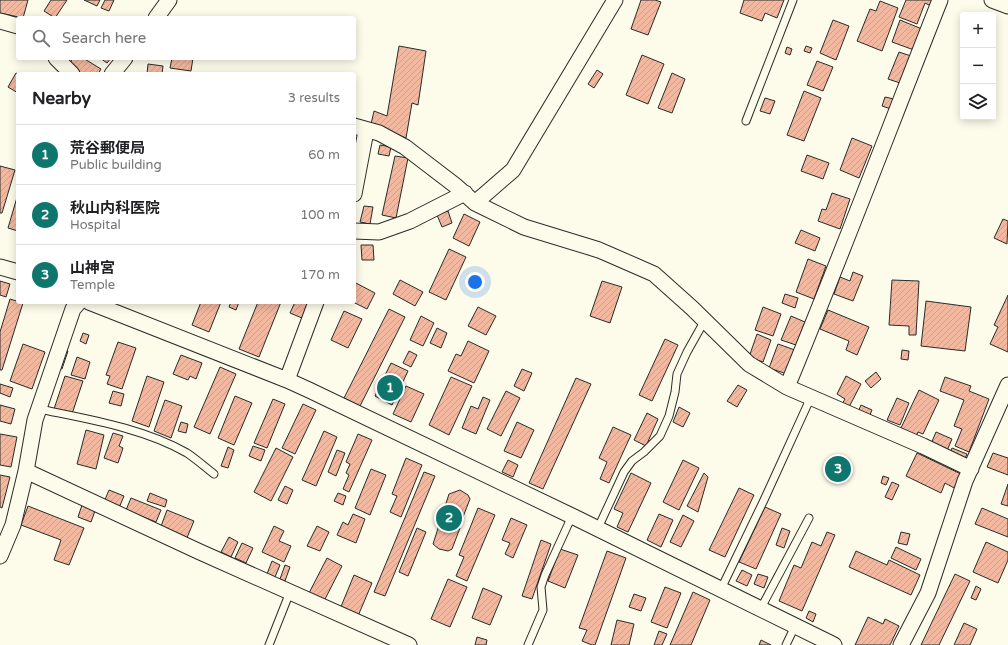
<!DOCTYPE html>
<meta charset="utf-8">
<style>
body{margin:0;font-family:"Varela Round","Noto Sans JP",sans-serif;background:#f2f2f2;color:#202124}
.controls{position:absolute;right:12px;top:12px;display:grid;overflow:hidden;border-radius:4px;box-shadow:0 2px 10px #0003}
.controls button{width:36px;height:36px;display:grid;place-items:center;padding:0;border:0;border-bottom:1px solid #e0e0e0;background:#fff;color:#202124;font:20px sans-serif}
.you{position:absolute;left:475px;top:282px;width:14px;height:14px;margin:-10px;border:3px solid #fff;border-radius:50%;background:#1a73e8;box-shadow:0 0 0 6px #1a73e833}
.badge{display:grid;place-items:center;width:26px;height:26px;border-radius:50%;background:#0f766e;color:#fff;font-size:13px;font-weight:700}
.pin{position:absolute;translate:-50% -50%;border:2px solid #fff;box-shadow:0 1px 4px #0006}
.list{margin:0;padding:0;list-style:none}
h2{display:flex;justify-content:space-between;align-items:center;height:52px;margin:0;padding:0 16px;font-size:17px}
h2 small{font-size:13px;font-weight:400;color:#757577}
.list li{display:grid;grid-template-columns:26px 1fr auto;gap:12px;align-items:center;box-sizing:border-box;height:60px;padding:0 16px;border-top:1px solid #e0e0e0}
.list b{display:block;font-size:15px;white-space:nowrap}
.list p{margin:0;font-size:13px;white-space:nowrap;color:#757577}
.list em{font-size:13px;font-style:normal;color:#757577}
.icon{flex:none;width:22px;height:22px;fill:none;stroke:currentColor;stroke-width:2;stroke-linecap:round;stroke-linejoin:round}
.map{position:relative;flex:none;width:1008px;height:645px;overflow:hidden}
.search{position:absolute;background:#fff;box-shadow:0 2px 10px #0003;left:16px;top:16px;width:340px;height:44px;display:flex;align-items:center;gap:10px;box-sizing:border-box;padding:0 14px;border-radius:4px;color:#757577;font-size:15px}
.panel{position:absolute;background:#fff;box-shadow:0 2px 10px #0003;left:16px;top:72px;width:340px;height:232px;border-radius:4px}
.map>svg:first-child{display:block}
</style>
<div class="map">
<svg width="1008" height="645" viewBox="0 0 1008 645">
<defs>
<pattern id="building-hatch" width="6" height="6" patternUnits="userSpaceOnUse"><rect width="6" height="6" fill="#f2b8a0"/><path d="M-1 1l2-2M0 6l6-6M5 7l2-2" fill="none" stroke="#d09e8a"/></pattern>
</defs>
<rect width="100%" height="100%" fill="#fdfbea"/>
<!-- building -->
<path fill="url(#building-hatch)" stroke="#2b2b2b" d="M0,0H28L23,18L0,13Z
M51,0H67L55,18L44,11Z
M84,0H100L97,6Z
M105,0H114L109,11L101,8Z
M641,0H655L661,2L648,35L631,29Z
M744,0H784L777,18L765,13L762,21L740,13Z
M906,0H933L931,6L925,3L917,24L899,17Z
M880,1L898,8L882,51L857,41L870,9L876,11Z
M833,20L849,26L836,60L820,53Z
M900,20L922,29L914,50L892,42Z
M399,46L426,51L418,105L412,103L406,138L371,124L374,111L387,116Z
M806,46L812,48L810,53L804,51Z
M787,47L792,49L790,55L785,53Z
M899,52L911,56L900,83L888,79Z
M642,55L664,64L648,104L626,95Z
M73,58H83L101,69L98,74H80L68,66Z
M100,58H111L107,63Z
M172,58H193L191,71L170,68Z
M817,61L833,67L823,91L807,85Z
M148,64L163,66L162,74H147Z
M597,70L603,74L594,88L588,84Z
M16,73L18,74V93L8,87Z
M672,73L685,79L672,113L658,108Z
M804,91L821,98L804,141L787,135Z
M885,97L894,99L891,109L882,106Z
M765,98L775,101L770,114L760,111Z
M852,138L872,146L859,178L840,170Z
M380,145L391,147L389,156L378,154Z
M807,155L829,163L823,179L801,171Z
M395,156L408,158L396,218L382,215Z
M0,166L15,170L2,213H0Z
M832,193L850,199L840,229L818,221L822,209L826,210Z
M18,194V231L8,228Z
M364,206L373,207L370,224L360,222Z
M448,211L452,223L442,227L437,215Z
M464,214L480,222L469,246L453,238Z
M1003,219L1008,221L1007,244L994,238Z
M801,230L820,238L815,251L795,243Z
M361,245H373L374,260H362Z
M449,249L466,257L446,300L429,292Z
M808,259L826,266L814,299L796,292Z
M853,272L863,276L853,301L834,294L840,277L850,281Z
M400,280L423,292L415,306L393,294Z
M892,280L919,281L916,335H909V326L889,325Z
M0,281L10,284L6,297L0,295Z
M602,281L622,287L610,323L590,316Z
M354,282L375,293L367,309L353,302Z
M785,294L798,298L795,308L782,303Z
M1008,295V352L990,344L998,327L994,325Z
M10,299L23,303L2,370H0V332Z
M926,301L971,307L965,351L921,346Z
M201,302H221L209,332L192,325Z
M231,302H239L236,310L229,307Z
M258,302H281L259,357L239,349Z
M295,302H309L302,318L290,313Z
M478,307L496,316L486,335L468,326Z
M763,307L781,314L773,336L755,330Z
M389,309L405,317L360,406L344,398Z
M828,310L869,327L857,355L846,350L849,341L820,329Z
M344,311L362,319L348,348L331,340Z
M421,316L434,323L423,346L410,340Z
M791,316L805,322L796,345L781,340Z
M437,328L447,333L441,348L430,343Z
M83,333L89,335L86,344L80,341Z
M757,334L771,340L763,362L749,357Z
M665,339L678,345L652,401L639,395Z
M468,341L489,351L474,383L448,371L456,354L461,356Z
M118,342L136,348L122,389L107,384L110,376L106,375Z
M23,344L45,352L32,389L10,381Z
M778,344L795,350L787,374L769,368Z
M62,349L68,351L62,369L56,367Z
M902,350L909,351L908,360L901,359Z
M409,351L417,355L411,367L403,363Z
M181,355L202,363L196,379L190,376L188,380L173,374Z
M77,357L90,362L85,379L71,375Z
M391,363L408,371L392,405L375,396Z
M220,367L236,374L210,434L194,427Z
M522,369L532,373L524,391L514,386Z
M876,372L881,379L871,388L865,381Z
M65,376L83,381L72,414L54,409Z
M147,376L164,382L149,427L132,421Z
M846,376L861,384L849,407L842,404L845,399L837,394Z
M451,377L472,386L449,435L429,425Z
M945,377L971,386L969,391L989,399L969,452L955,446L962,429L954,426L964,400L940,391Z
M576,378L591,384L543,489L529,483Z
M0,384L13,388L10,397L0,393Z
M738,385L747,390L737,407L727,401Z
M406,386L424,394L411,422L393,414Z
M919,390L939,400L923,434L918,432L916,437L900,430Z
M113,391L124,394L121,406L109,403Z
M506,391L520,398L501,436L487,429Z
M235,396L252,403L234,445L218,438Z
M483,397L490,400L476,434L462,428L471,406L478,409Z
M897,398L909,403L900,425L887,420Z
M273,399L285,404L267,448L254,443Z
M165,400L182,406L171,438L154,431Z
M303,404L316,410L295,454L282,448Z
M0,405L15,409L11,424L0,421Z
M861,405L872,410L869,417L858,412Z
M679,407L690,413L683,427L673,422Z
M647,413L658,419L646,446L634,440Z
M181,422L188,424L186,433L178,431Z
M517,422L534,430L521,458L504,451Z
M613,427L631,435L609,483L600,479L607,462L599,458Z
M86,430L104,435L96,469L77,464Z
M324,431L337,437L316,486L302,480Z
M936,432L952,439L946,453L930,446Z
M113,433L123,436L119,446L123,448L118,463L104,458Z
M0,434L17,437L11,467L0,465Z
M358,434L372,440L349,492L343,489L349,475L346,473L350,464L346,462Z
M253,446L265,450L261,461L249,456Z
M228,447L234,450L228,468L221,466Z
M276,448L293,457L271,501L254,492Z
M952,448L967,454L964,461L949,455Z
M337,450L345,453L336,476L328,472Z
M917,453L963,475L956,489L945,483L941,493L906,476Z
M993,453L1008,458V475L987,467Z
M406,458L422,465L401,517L390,512L397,496L392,494Z
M508,460L518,465L513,477L502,472Z
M683,460L699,468L679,510L663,502Z
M839,460L848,465L842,475L834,471Z
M371,469L386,475L370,515L355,508Z
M424,472L435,476L385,596L374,592Z
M631,473L651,483L628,532L617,527L623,513L614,509Z
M704,473L708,477L698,512L687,506Z
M0,475L10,477L2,508L0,507Z
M883,476L889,478L886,485L881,483Z
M892,482L899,485L892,500L885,497Z
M1008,484V506L1001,504Z
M285,486L293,490L287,504L278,500Z
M739,488L754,495L725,557L709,550Z
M109,490L124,496L119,508L104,502Z
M460,490L468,495L470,499L461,522L458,521L456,526L460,528L452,549L448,551L439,549L433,544L449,494Z
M150,493L167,500L165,507L147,501Z
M338,493L346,496L343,505L334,501Z
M131,498L161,510L156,522L126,510Z
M82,505L95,511L91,522L78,517Z
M28,506L84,528L69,565L54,560L61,540L21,525Z
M765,507L781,514L756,569L739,562Z
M478,508L495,515L467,581L456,576L464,557L459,555Z
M982,508L1008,519V537L975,524Z
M167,510L194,521L186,540L160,529Z
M353,514L365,519L356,543L337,535L343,522L348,525Z
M659,514L673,520L661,547L647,540Z
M683,515L694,521L681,547L670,542Z
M511,518L527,525L513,558L505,554L510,543L502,540Z
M274,526L284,531L279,541L291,546L284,562L262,552Z
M317,526L329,532L320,551L307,546Z
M417,528L426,532L408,576L399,572Z
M782,528L790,531L784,548L776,545Z
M827,532L835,535L802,611L779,601L794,565L801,568L812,542L821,546Z
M901,532L910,534L907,545L898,543Z
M229,537L238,542L231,557L221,552Z
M541,540L551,544L532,599L522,596Z
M986,542L1008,552V560L998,583L973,572Z
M242,543L253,548L246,563L235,558Z
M896,547L921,559L916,570L891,558Z
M560,549L578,555L565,588L548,581Z
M607,551L626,558L595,645H592L582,641L587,630L579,628Z
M856,551L887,565L889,560L920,575L911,595L849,567Z
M327,558L342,566L323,603L308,595Z
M272,561L280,565L275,577L267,574Z
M285,565L290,567L285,581L280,579Z
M742,570L752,575L747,586L736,581Z
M758,574L768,577L764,588L754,584Z
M955,574L970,581L939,645H921Z
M354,575L372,583L358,616L340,609Z
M448,579L467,587L450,627L431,619Z
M976,586L981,589L976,600L971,598Z
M665,587L681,593L667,628L651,622Z
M483,588L502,596L490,625L472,618Z
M693,592L710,600L691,645H670Z
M634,594L646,598L641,611L629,607Z
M809,611L816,614L813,622L806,618Z
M868,617L883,624L885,619L899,626L890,645H855Z
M617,620L634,624L629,645H611Z
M964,623L977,629L970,645H954Z
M659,631L667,634L662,645H654Z
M477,637L487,640L486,645H475Z
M761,640L771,645H759Z"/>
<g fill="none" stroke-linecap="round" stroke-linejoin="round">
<defs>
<path id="service" d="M746,121L793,0
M39,409C87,419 144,428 187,453C196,459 205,467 214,474
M598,528L624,472L632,461L644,452L660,436L669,416L675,392L677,374L687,352L705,320
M721,589L764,500L811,397
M761,608L809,518
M269,645L290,592
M528,645L543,610L541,587L545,575L572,516
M786,645L795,626"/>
<path id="minor" d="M992,0L1008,6
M156,18L169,0
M0,21L18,26
M56,58L72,74
M112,74L125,58
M354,126L379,133L405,147L456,186L475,203L524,227L599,250L654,274L692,308L749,364L787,387L923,446L971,469
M354,194L366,131
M475,203L513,170L615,0
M354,231L379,232L410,221L465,193
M0,267L18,272
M89,302L287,380L309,390L574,517L834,645
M287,380L316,302
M787,387C840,259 889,129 940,0
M26,471L200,552L409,645
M0,556L13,525L26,471L35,420L73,309L79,302
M901,645L928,593L965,481L1008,385"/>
</defs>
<!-- service casing -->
<use href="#service" stroke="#2b2b2b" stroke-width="9"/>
<!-- minor casing -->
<use href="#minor" stroke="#2b2b2b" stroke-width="17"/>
<!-- service -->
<use href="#service" stroke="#fdfbea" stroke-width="7"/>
<!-- minor -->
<use href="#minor" stroke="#fdfbea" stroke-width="15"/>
</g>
</svg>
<div class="controls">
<button>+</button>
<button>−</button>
<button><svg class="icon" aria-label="layers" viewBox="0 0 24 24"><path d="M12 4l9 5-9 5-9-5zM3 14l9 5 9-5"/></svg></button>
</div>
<div class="you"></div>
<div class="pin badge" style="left:390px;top:388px">1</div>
<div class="pin badge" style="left:449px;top:518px">2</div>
<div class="pin badge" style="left:838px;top:469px">3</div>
<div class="search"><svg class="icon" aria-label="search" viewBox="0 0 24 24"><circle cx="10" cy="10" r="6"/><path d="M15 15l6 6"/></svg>Search here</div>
<section class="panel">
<h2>Nearby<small>3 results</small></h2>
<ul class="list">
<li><span class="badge">1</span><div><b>荒谷郵便局</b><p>Public building</p></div><em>60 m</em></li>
<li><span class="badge">2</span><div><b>秋山内科医院</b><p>Hospital</p></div><em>100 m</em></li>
<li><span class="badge">3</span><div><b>山神宮</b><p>Temple</p></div><em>170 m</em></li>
</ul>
</section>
</div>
